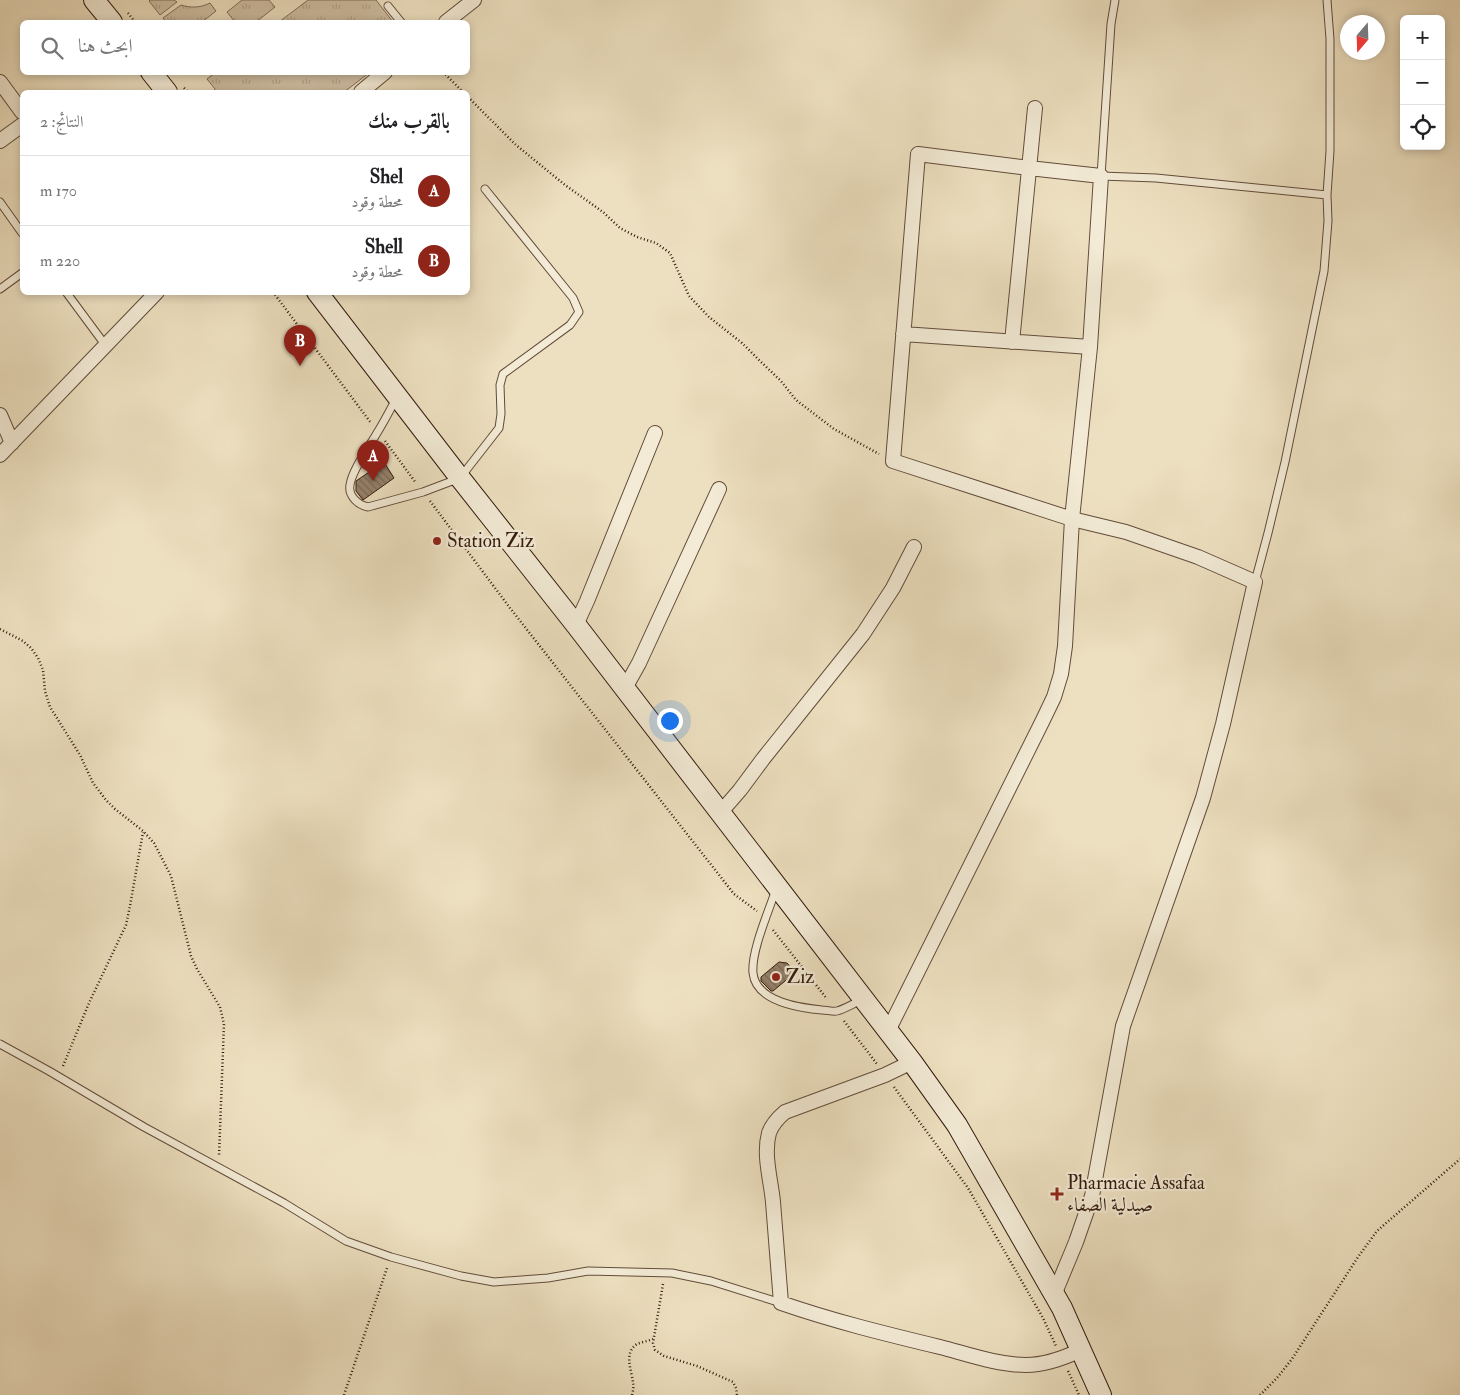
<!DOCTYPE html>
<html lang="ar">
<meta charset="utf-8">
<style>
body{margin:0;font-family:"IM FELL Double Pica",Amiri,serif;background:#f2f2f2;color:#202124;direction:rtl}
.controls{position:absolute;right:15px;top:15px;display:grid;overflow:hidden;border-radius:8px;box-shadow:0 2px 8px #0003}
.controls button{width:45px;height:45px;display:grid;place-items:center;padding:0;border:0;border-bottom:1px solid #e0e0e0;background:#fff;color:#202124;font:25px sans-serif}
.compass{position:absolute;left:1340px;top:15px;width:45px;height:45px;border-radius:50%;background:#fff;box-shadow:0 2px 8px #0003;rotate:199deg}
.you{position:absolute;left:669px;top:720px;width:18px;height:18px;margin:-12px;border:4px solid #fff;border-radius:50%;background:#1a73e8;box-shadow:0 0 0 8px #1a73e833}
.badge{display:grid;place-items:center;width:32px;height:32px;border-radius:50%;background:#8f2418;color:#fff;font-size:16px;font-weight:700}
.pin{position:absolute;translate:-50% -41px;filter:drop-shadow(0 1px 2px #0008)}
.pin::after{content:'';position:absolute;top:26px;width:18px;height:15px;background:inherit;clip-path:polygon(0 0,100% 0,50% 100%)}
.list{margin:0;padding:0;list-style:none}
h2{display:flex;justify-content:space-between;align-items:center;height:65px;margin:0;padding:0 20px;font-size:21px}
h2 small{font-size:16px;font-weight:400;color:#757577}
.list li{display:grid;grid-template-columns:32px 1fr auto;gap:15px;align-items:center;box-sizing:border-box;height:70px;padding:0 20px;border-top:1px solid #e0e0e0}
.list b{display:block;font-size:19px;white-space:nowrap}
.list p{margin:0;font-size:16px;white-space:nowrap;color:#757577}
.list em{font-size:16px;font-style:normal;color:#757577}
.icon{flex:none;width:28px;height:28px;fill:none;stroke:currentColor;stroke-width:2;stroke-linecap:round;stroke-linejoin:round}
.map{position:relative;flex:none;width:1460px;height:1395px;overflow:hidden;direction:ltr}
.search{position:absolute;background:#fff;box-shadow:0 2px 8px #0003;left:20px;top:20px;width:450px;height:55px;display:flex;align-items:center;gap:12px;box-sizing:border-box;padding:0 18px;border-radius:8px;color:#757577;font-size:19px}
.panel{position:absolute;background:#fff;box-shadow:0 2px 8px #0003;left:20px;top:90px;width:450px;height:205px;border-radius:8px;direction:rtl}
.map>svg:first-child{display:block}
</style>
<div class="map">
<svg width="1460" height="1395" viewBox="0 0 1460 1395">
<defs>
<pattern id="grass-tufts" width="24" height="20" patternUnits="userSpaceOnUse" patternTransform="scale(1.25)"><rect width="24" height="20" fill="#cebea2"/><path d="M3 7l-1-3M5 7V3M7 7l1-3M15 17l-1-3M17 17v-4M19 17l1-3" fill="none" stroke="#b2a38a"/></pattern>
<pattern id="building-back-hatch" width="6" height="6" patternUnits="userSpaceOnUse" patternTransform="scale(1.25)"><rect width="6" height="6" fill="#94816b"/><path d="M-1 5l2 2M0 0l6 6M5-1l2 2" fill="none" stroke="#7a6956"/></pattern>
</defs>
<rect width="100%" height="100%" fill="#ede0c0"/>
<filter id="stains"><feTurbulence type="fractalNoise" baseFrequency=".004" numOctaves="4"/><feColorMatrix values="0 0 0 0 .2 0 0 0 0 .09 0 0 0 0 .02 0 0 0 .5 -.17"/></filter>
<radialGradient id="worn" r=".72"><stop offset=".6" stop-color="#630" stop-opacity="0"/><stop offset="1" stop-color="#630" stop-opacity=".3"/></radialGradient>
<!-- grass -->
<path fill="url(#grass-tufts)" stroke="#816c58" d="M150,0H174L177,2L160,15L149,1Z
M242,0H269L275,7L256,22H235L227,12Z
M308,0H376L393,22H279Z
M210,3L216,11L202,22H166L163,18L181,5C191,8 200,8 210,3Z
M215,73V72L369,73L344,92H215V89L207,79Z"/>
<!-- building -->
<path fill="url(#building-back-hatch)" stroke="#341a0e" d="M384,462L394,478L363,500L356,491V481Z
M779,962L787,963L792,969L791,976L773,991H771L761,981V977Z"/>
<g fill="none" stroke-linecap="round" stroke-linejoin="round">
<defs>
<path id="service" d="M1115,0L1111,24L1101,176L1156,178L1327,195
M388,6L401,22
M0,202L22,233
M0,289L22,273
M66,292L106,346
M396,399C390,410 384,422 377,433C369,447 352,470 350,485C348,496 358,505 368,507L423,492L460,478L499,428L501,414L500,385L503,374L570,325L579,312L573,298L485,189
M1255,582L1268,533L1285,462L1324,271L1328,221L1327,195L1330,151V39L1327,0
M776,889C769,911 751,951 753,973C756,1002 800,1008 822,1010C827,1010 833,1012 837,1011C845,1009 854,1003 862,1000
M0,1044L49,1071L144,1127L284,1203L346,1241L391,1257L461,1276L494,1282L548,1278L588,1271L672,1273L711,1281L781,1303"/>
<path id="minor" d="M446,22L474,0
M0,82L22,112
M361,92L385,72
M0,141L22,125
M903,334L1090,347
M1012,342L1035,108
M0,415L12,443
M0,455L157,292
M576,625L587,601L655,433
M625,688L639,663L719,489
M720,813L740,790L763,759L863,634L893,588L914,547
M888,1031L1043,720L1054,697L1061,674L1065,646L1072,519L1090,347L1101,176L1029,168L918,154L893,461L1072,519L1126,532L1198,557L1255,582L1223,724L1203,798L1123,1026L1092,1196L1076,1242L1054,1295
M912,1062L885,1075L785,1112C778,1118 772,1124 769,1133C763,1155 771,1180 773,1202C776,1236 778,1269 781,1303C833,1321 886,1334 940,1347C967,1354 998,1365 1026,1365C1045,1365 1064,1358 1081,1350"/>
<path id="secondary" d="M94,0L112,22
M151,72L167,92
M317,292L460,478L576,625L912,1062L957,1125L1062,1308L1101,1395"/>
</defs>
<!-- service casing -->
<use href="#service" stroke="#624c3a" stroke-width="9"/>
<!-- minor casing -->
<use href="#minor" stroke="#624c3a" stroke-width="16"/>
<!-- secondary casing -->
<use href="#secondary" stroke="#341a0e" stroke-width="22"/>
<!-- path -->
<path stroke="#341a0e" stroke-width="2.5" stroke-dasharray="1 2.5" stroke-linecap="butt" d="M128,13L135,22
M443,72L463,92
M184,88L188,92
M468,97L516,145L565,185L603,212L620,228L637,237L656,243L670,253L689,296L709,317L742,343L758,359L781,381L796,400L834,429L879,454
M273,292L371,423
M385,441L416,483
M430,501L510,608L734,894L757,911
M0,629L23,641L31,648L38,658L43,670L45,691L50,707L80,755L93,783L106,800L115,809L143,831L154,843L171,876L191,956L197,969L220,1007L224,1024L219,1156
M773,930L827,999
M844,1021L877,1064
M63,1066L89,1003L126,925L130,906L143,832
M894,1087L968,1188L1043,1318L1056,1346
M663,1284L653,1343L655,1350L664,1356L697,1366L733,1382L736,1388L737,1395
M1068,1371L1079,1395
M344,1395L387,1268
M632,1395C633,1391 634,1387 633,1383C632,1371 623,1353 637,1344C642,1342 648,1341 653,1339
M1260,1395L1277,1378L1292,1359L1358,1257L1377,1231L1460,1159"/>
<!-- service -->
<use href="#service" stroke="#f3ebd6" stroke-width="7"/>
<!-- minor -->
<use href="#minor" stroke="#f3ebd6" stroke-width="14"/>
<!-- secondary -->
<use href="#secondary" stroke="#f3ebd6" stroke-width="20"/>
</g>
<!-- markers -->
<g fill="#8f2418" stroke="#f3ebd6" stroke-width="2">
<circle cx="437" cy="541" r="5"/>
<circle cx="776" cy="977" r="5"/>
<path d="M1054.5 1186.5h5v5h5v5h-5v5h-5v-5h-5v-5h5z"/>
</g>
<g text-anchor="middle" dominant-baseline="central" stroke-width="4.5" stroke-linejoin="round" paint-order="stroke">
<!-- poi labels -->
<g font-size="19" fill="#341a0e" stroke="#f3ebd6" text-anchor="start">
<text x="447" y="541">Station Ziz</text>
<text x="786" y="977">Ziz</text>
<text x="1067" y="1183">Pharmacie Assafaa<tspan x="1067" dy="22">صيدلية الصفاء</tspan></text>
</g>
</g>
<rect width="100%" height="100%" filter="url(#stains)"/>
<rect width="100%" height="100%" fill="url(#worn)"/>
</svg>
<div class="controls">
<button>+</button>
<button>−</button>
<button><svg class="icon" aria-label="locate" viewBox="0 0 24 24"><circle cx="12" cy="12" r="6"/><path d="M12 2v4M12 18v4M2 12h4M18 12h4"/></svg></button>
</div>
<svg class="compass" viewBox="-18 -18 36 36"><path d="M0-13l5 13h-10z" fill="#e53935"/><path d="M0 13l5-13h-10z" fill="#757577"/></svg>
<div class="you"></div>
<div class="pin badge" style="left:373px;top:481px">A</div>
<div class="pin badge" style="left:300px;top:366px">B</div>
<div class="search"><svg class="icon" aria-label="search" viewBox="0 0 24 24"><circle cx="10" cy="10" r="6"/><path d="M15 15l6 6"/></svg>ابحث هنا</div>
<section class="panel">
<h2>بالقرب منك<small>النتائج: 2</small></h2>
<ul class="list">
<li><span class="badge">A</span><div><b>Shel</b><p>محطة وقود</p></div><em>170 m</em></li>
<li><span class="badge">B</span><div><b>Shell</b><p>محطة وقود</p></div><em>220 m</em></li>
</ul>
</section>
</div>
